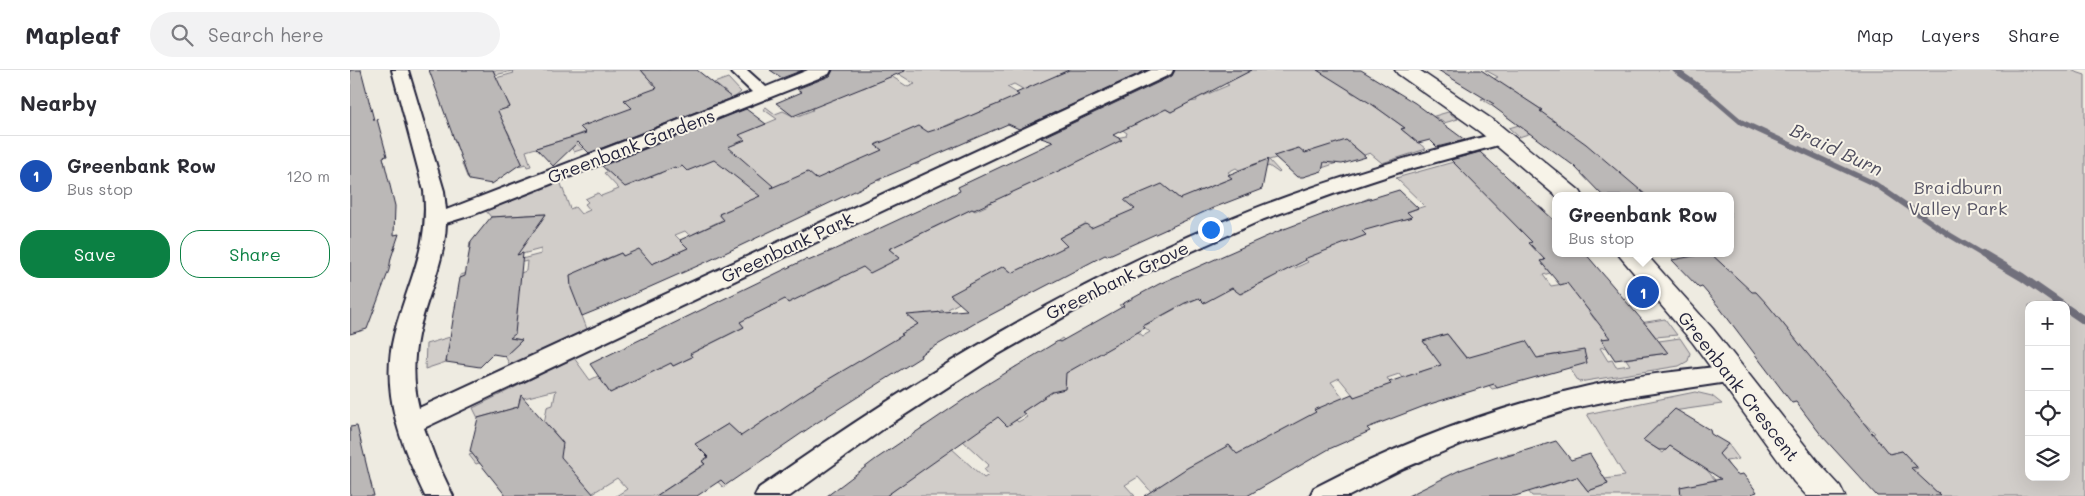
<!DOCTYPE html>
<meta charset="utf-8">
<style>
body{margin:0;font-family:Mali,sans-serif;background:#f2f2f3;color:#2b2b33}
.controls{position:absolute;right:15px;bottom:15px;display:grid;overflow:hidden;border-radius:10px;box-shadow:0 5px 20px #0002}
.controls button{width:45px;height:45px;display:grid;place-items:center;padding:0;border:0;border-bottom:1px solid #e1e1e2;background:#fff;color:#2b2b33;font:25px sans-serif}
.you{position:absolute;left:860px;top:159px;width:18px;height:18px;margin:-12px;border:4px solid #fff;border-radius:50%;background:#1a73e8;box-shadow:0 0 0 8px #1a73e833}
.badge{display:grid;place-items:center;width:32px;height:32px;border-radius:50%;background:#0b8043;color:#fff;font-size:16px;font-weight:700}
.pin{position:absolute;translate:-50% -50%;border:2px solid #fff;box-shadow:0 1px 5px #0006}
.popup{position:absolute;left:1202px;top:122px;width:182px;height:65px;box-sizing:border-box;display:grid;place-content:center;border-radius:10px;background:#fff;filter:drop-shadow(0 1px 4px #0005);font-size:16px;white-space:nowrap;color:#7c7c81}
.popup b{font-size:19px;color:#2b2b33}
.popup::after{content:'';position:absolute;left:50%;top:100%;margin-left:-10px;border:10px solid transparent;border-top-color:#fff}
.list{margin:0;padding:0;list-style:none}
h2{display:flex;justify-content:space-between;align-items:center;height:65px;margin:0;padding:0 20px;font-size:21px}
h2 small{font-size:16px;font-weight:400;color:#7c7c81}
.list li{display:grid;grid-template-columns:32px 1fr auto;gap:15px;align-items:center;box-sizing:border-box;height:80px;padding:0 20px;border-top:1px solid #e1e1e2}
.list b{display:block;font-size:19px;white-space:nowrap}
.list p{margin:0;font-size:16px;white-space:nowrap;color:#7c7c81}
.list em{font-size:16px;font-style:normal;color:#7c7c81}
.actions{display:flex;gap:10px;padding:15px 20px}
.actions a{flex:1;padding:11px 0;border:1px solid #0b8043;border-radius:20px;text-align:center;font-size:18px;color:#0b8043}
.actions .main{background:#0b8043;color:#fff}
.icon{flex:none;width:28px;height:28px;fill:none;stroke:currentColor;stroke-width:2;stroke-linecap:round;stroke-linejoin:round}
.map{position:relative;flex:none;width:1735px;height:426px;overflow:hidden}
header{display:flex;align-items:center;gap:30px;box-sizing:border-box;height:70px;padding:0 25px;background:#fff;border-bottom:1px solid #e1e1e2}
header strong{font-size:24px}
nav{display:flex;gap:28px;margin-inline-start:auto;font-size:18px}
.search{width:350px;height:45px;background:#f2f2f3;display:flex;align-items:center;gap:12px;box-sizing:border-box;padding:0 18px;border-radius:28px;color:#7c7c81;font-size:19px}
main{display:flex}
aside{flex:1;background:#fff}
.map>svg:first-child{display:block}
</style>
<header>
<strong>Mapleaf</strong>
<div class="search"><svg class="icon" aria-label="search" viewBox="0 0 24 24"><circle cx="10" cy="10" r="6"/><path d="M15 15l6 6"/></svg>Search here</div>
<nav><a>Map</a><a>Layers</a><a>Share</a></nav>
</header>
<main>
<aside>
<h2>Nearby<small></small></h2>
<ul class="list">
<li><span class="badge" style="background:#1a4fb4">1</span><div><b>Greenbank Row</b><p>Bus stop</p></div><em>120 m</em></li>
</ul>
<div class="actions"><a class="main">Save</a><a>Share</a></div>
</aside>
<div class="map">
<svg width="1735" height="426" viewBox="0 0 1735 426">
<rect width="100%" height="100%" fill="#eeebe1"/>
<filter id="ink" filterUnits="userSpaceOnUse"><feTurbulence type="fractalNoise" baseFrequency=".02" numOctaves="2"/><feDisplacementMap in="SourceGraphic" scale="10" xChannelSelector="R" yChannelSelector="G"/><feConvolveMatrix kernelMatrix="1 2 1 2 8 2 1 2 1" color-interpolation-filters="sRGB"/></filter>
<g filter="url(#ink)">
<!-- green -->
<path fill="#d1cdc9" stroke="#7a7882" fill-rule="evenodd" d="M143,0H299L293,2L295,5L320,0L327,27L274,30L288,42L271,65L253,49L230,57L235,62L221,68L233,79L224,82L216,69L176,81L181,96L177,97L176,94L168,96L144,92L118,109L112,94L129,89L160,66L157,60L106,76L100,54L160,37L157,31L117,16L164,3L162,1L145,5Z
M546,0H719L707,5L701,35L664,14L657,17L675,28L649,40L643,36L616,48L638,63L635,64L609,50L582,62L605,78L602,80L579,63L552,82L569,94L566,95L532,71L526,74L540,86L515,97L531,110L529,111L514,99L425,138L387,148L378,140L369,144L381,158L372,150L343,164L366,187L363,188L335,161L325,165L338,178L286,201L271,183L253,190L246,215L253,237L252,238L247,228L228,235L237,259L160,295L155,286L172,270L128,263L96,292L75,299L76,274L138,256L169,221L105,237L107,228L176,201L177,191L110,208V205L191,184V179L157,188L158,170L119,179L120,172H138L181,153H190L196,144L141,147L136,141L210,111L220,139L225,137L231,144L240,140L235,134L238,132L235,129L248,123L251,126L269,119L254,103L265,99L294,105L298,108L311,103L308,81L327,99L332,96L337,101L378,77L394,70L375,54L401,60L427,49L413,39L416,37L425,44L433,41L445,47L463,40L459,36L510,16L513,18L541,6L558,17L565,14L544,1Z
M850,0H983L996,16L1022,7L1028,11L999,21L1004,24L1007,23L1051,55L1078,46L1081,47L1098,42L1108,49L1094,53L1086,47L1057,56L1051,59L1056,63L1061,62L1059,65L1076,79L1032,93L1020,83L1014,85L996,70L987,93L972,98L948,78L935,82L930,91L926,88L919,90L930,102L929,103L919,96L912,99L905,94L889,100L886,98L878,102L899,125L897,126L877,110L845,123L864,139L860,141L851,134L841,138L818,119L799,127L775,130L785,139L746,163L735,154L709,168L716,175L723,174L664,204L654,196L640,217L661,235L657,237L637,218L598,239L618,258L615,260L592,240L580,247L576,243L571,244L562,248L568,254L552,264L574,283L570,286L502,309L493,301L406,356L403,377L378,354L346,374L358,387L352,392L376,415L373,417L351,396L306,426H266L277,419L267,408L238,426L205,397L155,426L173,414L213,378L210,369L198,356L131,394L129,393L126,394L119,385L145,378L194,354L197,337L203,335L206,320L170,329L168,337L128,348L123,338L224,288L240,310L254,303L261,313L255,316L260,323L288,309L308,277L323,296L342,287L340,284L394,257L388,250L415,239L411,235L415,233L419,238L422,236L420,234L464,214L469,219L483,212L496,198L478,181L482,180L491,189L549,188L520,163L534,158L552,173L580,159L564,143L583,158L619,140L600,126L603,124L625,141L638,135L633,130L713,96L716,98L766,68L776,66L777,63L771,59L764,42L785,55L790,52L795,27L821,42L837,32L847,31L845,22L853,26L879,15Z
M1135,0H1720L1735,5V426H1591L1575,411L1563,414L1551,403L1568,398L1552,381L1539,384L1520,364L1525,363L1511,350L1406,222L1381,225L1388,209L1360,183H1380V126H1296L1197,58L1169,67L1159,58L1192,48L1184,42L1192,40L1176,30L1168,32L1163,28L1141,35L1131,29L1152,22L1139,11L1148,7ZM1679,235H1716V407H1679Z
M378,8L391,22L384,28L373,32L367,27L377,23L364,13Z
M1132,84L1139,90L1128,116L1159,109L1165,114L1133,122L1159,147L1192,138L1196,142L1162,150L1182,172L1179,173L1185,179L1201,176L1206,183L1212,187L1190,191L1200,203L1193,205L1201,216L1219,213L1245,250L1266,246L1290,253L1315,249L1327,265L1306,267L1297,256L1257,261L1262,268L1251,269L1256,277L1250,278L1258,291L1262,290L1266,297L1280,295L1276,289L1317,283L1309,271L1330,268L1340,283L1338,291L1329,296L1229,312L1210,284L1190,287L1147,318L1142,319L1097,264L1073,271L1092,295L1055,307L1078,336L1075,337L1049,304L1037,308L1041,314L1009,326L1030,353L1027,354L989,308L981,312L996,331L965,340L967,343L888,385L879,376L805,426L788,407L775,415L785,426H536L548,417L571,358L576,355L634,408L639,405L634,399L639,395L613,371L622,324L657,355L666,350L668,352L677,347L672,342L696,326L664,298L667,296L698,322L715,318V312L709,307L733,292L708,271L712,268L714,270L788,262L793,266L800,262L769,235L772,234L796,255L825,239L820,234L813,214L836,234L877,213L891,224L921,208L909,197L939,193L945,198L958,192L930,160L936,158L964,185L983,154L972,144L976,143L1004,169L1016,165L1007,157L1020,138L1012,131L1019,128L1042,152L1062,147L1057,142L1075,136L1046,108Z
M1345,322L1362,326L1372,334L1323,341L1294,370L1313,383L1320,376L1340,389L1350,378L1365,388L1378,374L1389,389L1376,391L1379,396L1357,400L1365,410L1341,415L1348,426H1182L1150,386L1167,383L1192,418L1227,407L1238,421L1258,414L1255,409L1275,406L1237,344Z"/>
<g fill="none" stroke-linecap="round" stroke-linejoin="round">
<!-- stream-far1 -->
<path stroke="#716f7b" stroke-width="5.5" d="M1325,0L1355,21L1391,52L1525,114L1598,164L1635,186"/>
<!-- stream -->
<path stroke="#716f7b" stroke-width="8" d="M1633,184L1672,207L1712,235
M1716,238L1735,251"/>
</g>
<!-- building -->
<path fill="#bbb8b7" stroke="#22223b" d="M0,0H11L24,50L27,49L37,86L33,87L45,136L44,165L49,164L41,188L39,200L17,259L0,264Z
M79,0H143L160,37L148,41L172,93L142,114L119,110Z
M291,0H347L382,28L239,83L228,72L203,96L186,78L236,63L230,57L282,38L274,30L307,18Z
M420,0H453L432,8Z
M483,0H555V1L443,46L426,33L452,22L447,19L480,6Z
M719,0H797L669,59L658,54L530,109L352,194L264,233L232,246L221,218L220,205L271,183L273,186L289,179L302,194L338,178L330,170L374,150L369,144L410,126L364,90L337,101L332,96L327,99L325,97L275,117L252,96L396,39L416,54L389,65L395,70L378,77L423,116L421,118L458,102L466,109L532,80L525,75L569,56L578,62L597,56L669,25L666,23Z
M825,0H902L821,42L816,39L763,65L772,70L715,98L624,140L622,139L539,179L550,188L520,203L513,197L438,233L435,229L390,252L394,257L340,284L342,287L323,296L321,293L260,323L240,294L456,189L458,191L479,182L610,121L608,117L703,72L691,68L822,6Z
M967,0H1011L1065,33L1115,70L1087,77L1080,70L1068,73L1051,59L1055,58L1023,35Z
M1088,0H1131L1192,40L1190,41L1236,74L1297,126H1253L1224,96L1141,35L1144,34Z
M996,70L1016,87L992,94L974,92L972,101L953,107H947L924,86L949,78L955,83Z
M1130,82L1206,152V183H1235L1297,256L1318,283L1265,290L1251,269L1260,268L1217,213L1210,215L1190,191L1195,190L1179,173L1182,172L1101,90Z
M918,89L912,119L863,138L757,186L755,185L629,251L570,285L571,287L468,352L376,415L371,410L347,426H306L355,394L352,391L358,387L345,374L378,354L391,366L457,322L553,265L551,264L568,254L557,245L617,240L600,225L654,196L662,203L717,176L709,168L736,154L741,158L785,139L774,130L812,114L830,129L882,108L878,105Z
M1049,120L1068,138L1057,142L1062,147L1012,161L1016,165L954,189L956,190L890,224L882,218L854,233L849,228L835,233L793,256L795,258L716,303L715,319L702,322L672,342L675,344L657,356L648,347L536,426H477L526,389L631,318L708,271L710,272L774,236L772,234L809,214L929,161L990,138Z
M196,144L167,185L173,183L165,264L160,268L172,270L155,286L143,284L130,297L96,292L110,208L115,206L121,172L141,147Z
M1360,183L1402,222H1406L1417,234L1539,384L1552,381L1567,397L1561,398L1591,426H1527L1472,366L1446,332L1442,333L1369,237L1352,217L1349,218L1322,190Z
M1097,264L1116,288L1176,271L1187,288L1234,280L1237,293L1147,318L1144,314L1077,335L1017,358L1020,361L979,379L897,426H794L837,398L879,375L887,384L966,342L964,340L1002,324L1004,327L1041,314L1039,312L1091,295L1073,271Z
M171,325L213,373L211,387L245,426H156L120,381L128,348L168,337Z
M1325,339L1360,360L1361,364L1378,374L1369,384L1387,405L1393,404L1407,422L1401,424L1402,426H1331L1330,417L1371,409L1320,376L1316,380H1309L1293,370Z
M7,356L24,426H0V357Z
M1206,371L1221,390L1240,384L1258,414L1238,421L1227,407L1165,426H1058L1110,400L1150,386L1151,388Z"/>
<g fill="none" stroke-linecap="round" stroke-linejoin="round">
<defs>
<path id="street" d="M42,0H58L94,121L96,140L402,22L379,0H397L416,17L458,0H481L479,4L125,144L96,153C95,192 76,228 68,265C63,289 63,314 69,338L801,0H823L821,4L74,358L85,388L103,426H75C51,375 30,322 44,265C57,213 80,178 74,121Z
M1152,62L1159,64L1161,68L1159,72L1053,101L983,124L914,149L820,191L761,220L647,285L536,357L440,426H405L409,418C564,309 725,209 901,140C983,108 1067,84 1152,62Z
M1382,295L1391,298L1394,304L1391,310L1277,327L1224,338L1123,369L1052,399L999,426H960L964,418C1058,369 1158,332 1262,311C1302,303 1342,300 1382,295Z"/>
<path id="secondary" d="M1045,0H1069L1146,52L1230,121L1233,126H1206L1130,62L1048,4Z
M1267,183H1295L1363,259L1468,392L1490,416L1495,426H1457L1444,412L1343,273Z"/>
</defs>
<!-- street casing -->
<use href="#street" stroke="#22223b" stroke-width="4"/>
<!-- secondary casing -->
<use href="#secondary" stroke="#22223b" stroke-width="3"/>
<!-- street -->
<use href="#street" fill="#f7f3e8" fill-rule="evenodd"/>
<!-- secondary -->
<use href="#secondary" fill="#f7f3e8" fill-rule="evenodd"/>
</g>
</g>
<g text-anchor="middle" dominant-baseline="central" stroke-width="4" stroke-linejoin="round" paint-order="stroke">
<!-- street labels -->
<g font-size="18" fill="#22223b" stroke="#f7f3e8">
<text transform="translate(281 76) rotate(-21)">Greenbank Gardens</text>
<text transform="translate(437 177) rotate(-25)">Greenbank Park</text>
<text transform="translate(767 210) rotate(-26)">Greenbank Grove</text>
<text transform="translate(1389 316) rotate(52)">Greenbank Crescent</text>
</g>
<!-- park labels -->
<g font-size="18" fill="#575566" stroke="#f7f3e8">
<text x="1608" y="117">Braidburn<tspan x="1608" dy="21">Valley Park</tspan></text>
</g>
<!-- water labels -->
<g font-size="19" font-style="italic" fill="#504f60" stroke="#f7f3e8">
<text transform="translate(1487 79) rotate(25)">Braid Burn</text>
</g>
</g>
</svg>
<div class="controls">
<button>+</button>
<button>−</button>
<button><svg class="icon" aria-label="locate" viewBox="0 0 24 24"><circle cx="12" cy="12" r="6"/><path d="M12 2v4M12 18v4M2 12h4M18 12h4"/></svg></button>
<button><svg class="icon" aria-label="layers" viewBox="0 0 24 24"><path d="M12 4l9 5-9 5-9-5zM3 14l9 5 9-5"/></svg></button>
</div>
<div class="you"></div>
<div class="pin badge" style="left:1293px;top:222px;background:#1a4fb4">1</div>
<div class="popup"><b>Greenbank Row</b>Bus stop</div>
</div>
</main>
